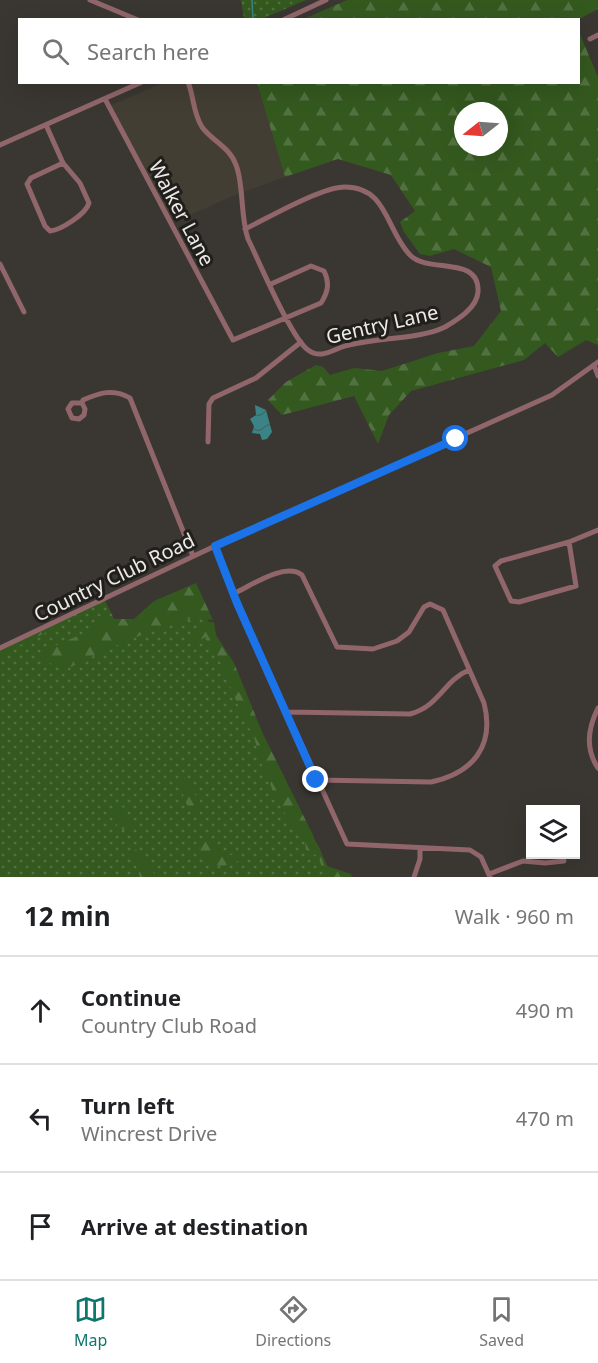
<!DOCTYPE html>
<meta charset="utf-8">
<style>
body{margin:0;font-family:"Noto Sans",sans-serif;background:#f2f2f2;color:#202124}
.controls{position:absolute;right:18px;bottom:18px;display:grid;overflow:hidden;border-radius:0px;box-shadow:0 6px 24px #0002}
.controls button{width:54px;height:54px;display:grid;place-items:center;padding:0;border:0;border-bottom:2px solid #e0e0e0;background:#fff;color:#202124;font:30px sans-serif}
.compass{position:absolute;left:454px;top:102px;width:54px;height:54px;border-radius:50%;background:#fff;box-shadow:0 6px 24px #0002;rotate:253deg}
.stop{position:absolute;width:18px;height:18px;margin:-14px;border:4px solid #1a73e8;border-radius:50%;background:#fff}
.stop.end{background:#1a73e8;border-color:#fff;box-shadow:0 2px 6px #0008}
.list{margin:0;padding:0;list-style:none}
h2{display:flex;justify-content:space-between;align-items:center;height:78px;margin:0;padding:0 24px;font-size:26px}
h2 small{font-size:20px;font-weight:400;color:#757577}
.list li{display:grid;grid-template-columns:39px 1fr auto;gap:18px;align-items:center;box-sizing:border-box;height:108px;padding:0 24px;border-top:2px solid #e0e0e0}
.list b{display:block;font-size:22px;white-space:nowrap}
.list p{margin:0;font-size:20px;white-space:nowrap;color:#757577}
.list em{font-size:20px;font-style:normal;color:#757577}
.icon{flex:none;width:33px;height:33px;fill:none;stroke:currentColor;stroke-width:2;stroke-linecap:round;stroke-linejoin:round}
.map{position:relative;flex:none;width:598px;height:877px;overflow:hidden}
.search{position:absolute;background:#fff;box-shadow:0 6px 24px #0002;left:18px;right:18px;top:18px;height:66px;display:flex;align-items:center;gap:15px;box-sizing:border-box;padding:0 21px;border-radius:0px;color:#757577;font-size:22px}
.sheet{height:402px;background:#fff}
nav{display:flex;justify-content:space-around;align-items:center;box-sizing:border-box;height:84px;border-top:2px solid #e0e0e0;background:#fff;font-size:16px;color:#757577}
nav a{display:grid;justify-items:center;gap:3px}
nav .on{color:#0f766e}
.map>svg:first-child{display:block}
</style>
<div class="map">
<svg width="598" height="877" viewBox="0 0 598 877">
<defs>
<pattern id="grass-dots" width="8" height="8" patternUnits="userSpaceOnUse" patternTransform="scale(1.5)"><rect width="8" height="8" fill="#34591f"/><path d="M2 2h.1M6 6h.1" fill="none" stroke="#527140" stroke-width="1.8" stroke-linecap="round"/></pattern>
<pattern id="forest-firs" width="22" height="20" patternUnits="userSpaceOnUse" patternTransform="scale(1.5)"><rect width="22" height="20" fill="#34591f"/><path d="M5 1l3.5 6h-7zM16 11l3.5 6h-7z" fill="#527140"/></pattern>
<pattern id="water-waves" width="16" height="10" patternUnits="userSpaceOnUse" patternTransform="scale(1.5)"><rect width="16" height="10" fill="#3a8488"/><path d="M0 5q4-4 8 0t8 0" fill="none" stroke="#3f6b6d"/></pattern>
</defs>
<rect width="100%" height="100%" fill="#3a3732"/>
<!-- built -->
<path fill="#433e33" d="M163,83H257L285,177L235,195L170,224L111,105Z"/>
<!-- grass -->
<path fill="url(#grass-dots)" d="M241,0H306L262,19H244Z
M104,599L124,638L203,609L306,830L318,845L332,877H0V648Z"/>
<!-- forest -->
<path fill="url(#forest-firs)" fill-rule="evenodd" d="M347,0H598V9L577,20L304,19Z
M579,32L598,77V345L586,340L558,357L545,343L524,360L411,391L389,415L378,444L354,396L282,415L268,400L286,382L316,365L323,367L330,375L354,368L382,371L438,353L474,346L501,311L491,267L454,249L430,256L420,254L404,232L400,222L415,211L391,175L338,159L285,177L257,83L578,82ZM463,111H499V147H463Z
M196,583L213,620C209,620 203,618 199,618C170,619 93,656 65,670L41,659L52,647L94,629L103,614L114,619H134L154,601Z
M206,622H214L216,635L234,663L263,734L313,835L324,865L351,874L352,877H330L323,874L319,857L306,850L304,834C289,831 268,779 261,763C256,750 257,735 246,725L217,654L208,647L206,637L194,643L190,637L191,632L198,627L204,628Z
M52,626L53,629L0,655V649Z
M181,777L191,779L195,795L200,798V814H193L189,810L178,782Z
M123,807L131,822L130,830L119,829L111,813L115,808Z
M208,841L225,855H238L241,860L224,866H207L200,856V843Z
M134,849L149,859L155,877H140L133,856Z"/>
<!-- water -->
<path fill="url(#water-waves)" d="M255,405L266,410L272,432L267,439L262,440L260,434L252,433L254,426L250,419L256,415Z"/>
<g fill="none" stroke-linecap="round" stroke-linejoin="round">
<!-- stream -->
<path stroke="#3a8488" stroke-width="1.5" d="M252,0L253,20"/>
<!-- minor -->
<path stroke="#90666a" stroke-width="5" d="M90,0L138,20
M283,20L326,0
M590,39L598,35
M188,82C194,97 193,113 202,127C212,141 230,147 236,165C244,185 240,215 248,239C259,261 291,338 308,350C320,359 331,351 342,347C372,337 419,340 445,327C457,320 477,308 478,292C480,255 428,274 410,255C386,231 388,187 345,187C321,187 268,218 245,229
M105,99L233,340L321,303C328,292 330,283 324,271L311,266L271,284
M46,125L63,163L80,183L89,203C86,214 61,230 50,231L45,226L27,184L31,178L63,163
M0,145L142,82
M0,264L24,312
M594,365L598,376
M82,403L85,409L84,415L79,419L72,418L68,409L72,403H82L83,400C99,393 114,388 130,398L193,556
M208,442L209,404L213,398L256,378L301,342
M569,542L576,586L519,602L511,601L495,566L501,561Z
M569,542L598,530
M215,546L237,603L347,844L470,850L481,857L490,877
M235,593C252,585 285,562 302,575L337,647L373,649L397,641L409,632L424,607L430,604L443,610L484,703C495,746 473,773 431,782L316,780
M0,648L215,546L552,395L598,362
M598,708C588,728 585,749 598,768
M286,712L410,714C440,706 443,681 469,670
M489,874L523,861L545,863L564,861
M414,877L420,859V849"/>
</g>
<g fill="none" stroke-linecap="round" stroke-linejoin="round">
<!-- route -->
<path stroke="#1a73e8" stroke-width="8" d="M316,780L237,603L215,546L456,439"/>
</g>
<g text-anchor="middle" dominant-baseline="central" stroke-width="6" stroke-linejoin="round" paint-order="stroke">
<!-- street labels -->
<g font-size="20" fill="#ebeae6" stroke="#201f1c">
<text transform="translate(182 213) rotate(62)">Walker Lane</text>
<text transform="translate(382 324) rotate(-13)">Gentry Lane</text>
<text transform="translate(114 577) rotate(-26)">Country Club Road</text>
</g>
</g>
</svg>
<div class="controls">
<button><svg class="icon" aria-label="layers" viewBox="0 0 24 24"><path d="M12 4l9 5-9 5-9-5zM3 14l9 5 9-5"/></svg></button>
</div>
<svg class="compass" viewBox="-18 -18 36 36"><path d="M0-13l5 13h-10z" fill="#e53935"/><path d="M0 13l5-13h-10z" fill="#757577"/></svg>
<div class="stop" style="left:456px;top:439px"></div>
<div class="stop end" style="left:316px;top:780px"></div>
<div class="search"><svg class="icon" aria-label="search" viewBox="0 0 24 24"><circle cx="10" cy="10" r="6"/><path d="M15 15l6 6"/></svg>Search here</div>
</div>
<section class="sheet">
<h2>12 min<small>Walk · 960 m</small></h2>
<ul class="list">
<li><svg class="icon" aria-label="ahead" viewBox="0 0 24 24"><path d="M12 20V5M6 11l6-6 6 6"/></svg><div><b>Continue</b><p>Country Club Road</p></div><em>490 m</em></li>
<li><svg class="icon" aria-label="left" viewBox="0 0 24 24"><path d="M17 20v-9H6M10 6l-5 5 5 5"/></svg><div><b>Turn left</b><p>Wincrest Drive</p></div><em>470 m</em></li>
<li><svg class="icon" aria-label="arrive" viewBox="0 0 24 24"><path d="M6 21V4h12l-3 4 3 4H6"/></svg><div><b>Arrive at destination</b></div></li>
</ul>
</section>
<nav>
<a class="on"><svg class="icon" aria-label="map" viewBox="0 0 24 24"><path d="M3 6l6-2 6 2 6-2v14l-6 2-6-2-6 2zM9 4v14M15 6v14"/></svg>Map</a>
<a><svg class="icon" aria-label="directions" viewBox="0 0 24 24"><path d="M12 3l9 9-9 9-9-9zM9 14v-3h6M13 9l2 2-2 2"/></svg>Directions</a>
<a><svg class="icon" aria-label="saved" viewBox="0 0 24 24"><path d="M7 4h10v16l-5-4-5 4z"/></svg>Saved</a>
</nav>
